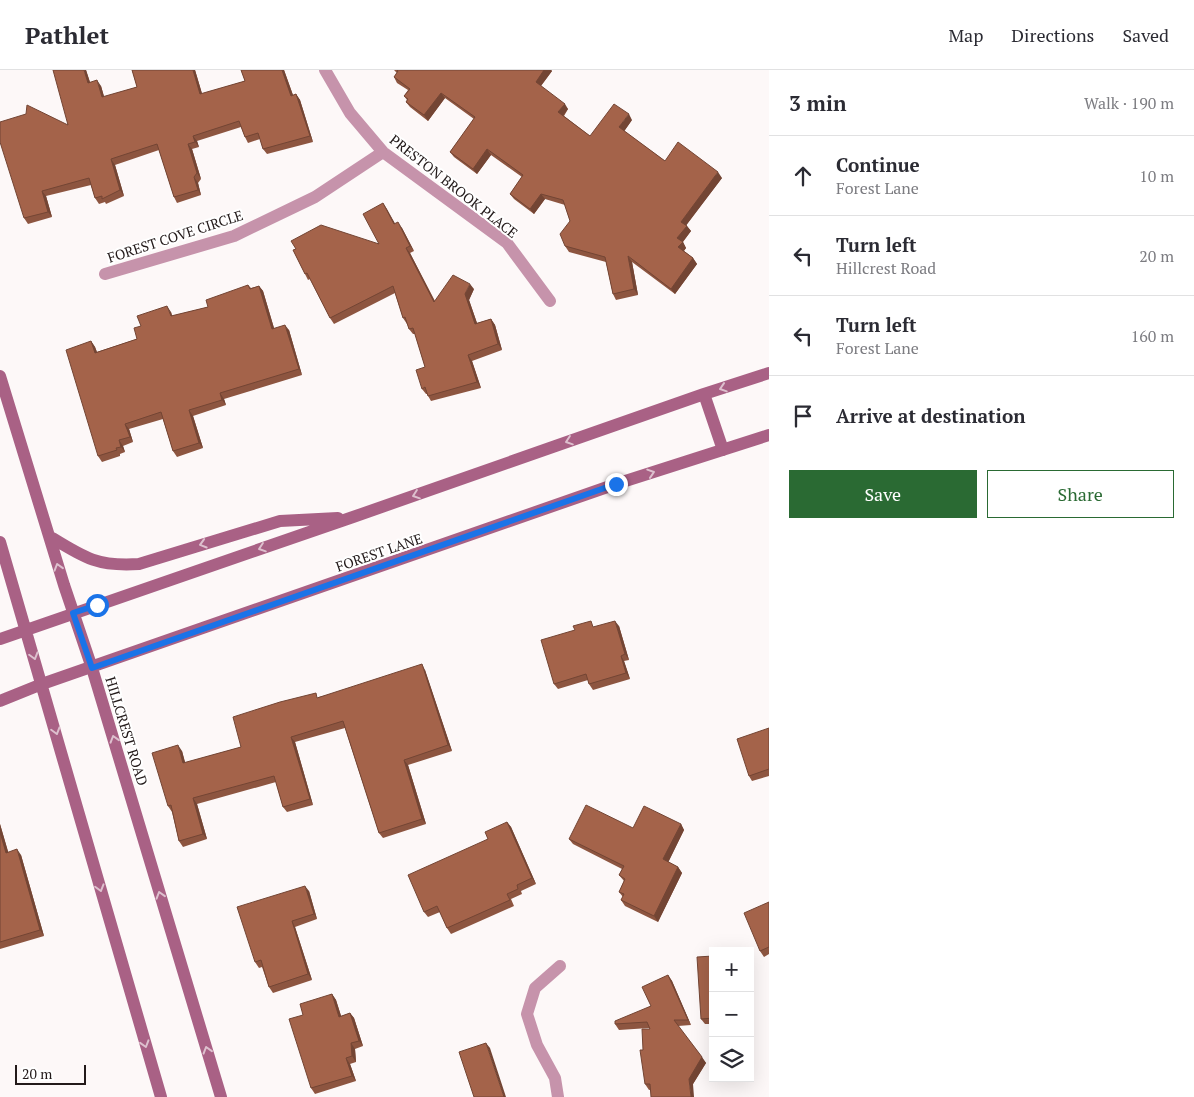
<!DOCTYPE html>
<meta charset="utf-8">
<style>
body{margin:0;font-family:"PT Serif",serif;background:#f2f2f3;color:#2b2b33}
.controls{position:absolute;right:15px;bottom:15px;display:grid;overflow:hidden;border-radius:0px;box-shadow:0 5px 20px #0002}
.controls button{width:45px;height:45px;display:grid;place-items:center;padding:0;border:0;border-bottom:1px solid #e1e1e2;background:#fff;color:#2b2b33;font:25px sans-serif}
.scale{position:absolute;left:15px;bottom:12px;width:71px;box-sizing:border-box;padding-left:5px;border:2px solid #231a1a;border-top:0;font-size:14px;line-height:18px;white-space:nowrap;color:#231a1a;-webkit-text-stroke:4px #fff;paint-order:stroke}
.stop{position:absolute;width:15px;height:15px;margin:-11px;border:4px solid #1a73e8;border-radius:50%;background:#fff}
.stop.end{background:#1a73e8;border-color:#fff;box-shadow:0 1px 5px #0008}
.list{margin:0;padding:0;list-style:none}
h2{display:flex;justify-content:space-between;align-items:center;height:65px;margin:0;padding:0 20px;font-size:21px}
h2 small{font-size:16px;font-weight:400;color:#7c7c81}
.list li{display:grid;grid-template-columns:32px 1fr auto;gap:15px;align-items:center;box-sizing:border-box;height:80px;padding:0 20px;border-top:1px solid #e1e1e2}
.list b{display:block;font-size:19px;white-space:nowrap}
.list p{margin:0;font-size:16px;white-space:nowrap;color:#7c7c81}
.list em{font-size:16px;font-style:normal;color:#7c7c81}
.actions{display:flex;gap:10px;padding:15px 20px}
.actions a{flex:1;padding:11px 0;border:1px solid #2a6a33;border-radius:0px;text-align:center;font-size:18px;color:#2a6a33}
.actions .main{background:#2a6a33;color:#fff}
.icon{flex:none;width:28px;height:28px;fill:none;stroke:currentColor;stroke-width:2;stroke-linecap:round;stroke-linejoin:round}
.map{position:relative;flex:none;width:769px;height:1027px;overflow:hidden}
header{display:flex;align-items:center;gap:30px;box-sizing:border-box;height:70px;padding:0 25px;background:#fff;border-bottom:1px solid #e1e1e2}
header strong{font-size:24px}
nav{display:flex;gap:28px;margin-inline-start:auto;font-size:18px}
main{display:flex}
aside{flex:1;background:#fff}
.map>svg:first-child{display:block}
</style>
<header>
<strong>Pathlet</strong>
<nav><a>Map</a><a>Directions</a><a>Saved</a></nav>
</header>
<main>
<div class="map">
<svg width="769" height="1027" viewBox="0 0 769 1027">
<rect width="100%" height="100%" fill="#fdf8f8"/>
<g fill="none" stroke-linecap="round" stroke-linejoin="round">
<!-- street -->
<path stroke="#c693ab" stroke-width="12" d="M325,0L350,43L383,82L507,173L550,231
M105,204L234,166L315,127L383,82
M558,1027L555,1008L537,975L527,944L535,918L560,896"/>
<!-- secondary -->
<path stroke="#a96185" stroke-width="12" d="M0,306L64,515L92,598L221,1027
M704,324L723,380
M49,466C83,487 97,497 139,494L280,451L338,448
M0,472L161,1027
M0,569L353,447L704,324L769,303
M0,631L42,614L616,414L769,365"/>
</g>
<!-- wall -->
<path fill="#8d5540" d="M86,0L90,12L101,16L104,27L137,17L132,0H195L202,24L245,11L241,0H284L293,25L296,24L300,30L313,72L267,84L263,79L260,69L248,73L245,67L241,57L197,71L199,77L192,79L201,109L198,113L201,125L177,133L174,127L159,80L115,95L124,126L106,134L105,132L99,134L95,128L91,115L46,126L52,147L28,154L24,148L68,55Z
M394,0H551L552,1L541,16L568,39L564,46L590,66L632,50L624,61L665,91L722,108L686,155L691,161L683,172L686,178L684,181L693,188L697,194L675,224L632,192L638,225L616,230L613,224L606,192L569,182L565,176L570,151L565,135L545,129L534,144L514,129L510,124L522,107L491,85L477,104L454,87L450,82L474,49L445,28L428,51L410,37L406,32L407,30L404,26L408,20L397,13L394,7L397,3Z
M383,133L395,154L402,158L414,181L410,183L435,231L474,219L469,230L477,253L491,249L495,255L502,280L472,291L481,318L431,331L427,324H426L422,319L425,297L415,264H413L409,259L407,253V254L403,248L395,223L334,254L330,248L310,209L308,210L293,180L379,174Z
M248,215L251,218L259,216L263,221L274,258L289,260L302,305L224,329L226,335L193,346L203,378L177,387L173,381L163,349L129,359L133,372L123,376L125,382L120,384V386L102,392L98,386L91,271L95,277L97,282L137,269L141,256L171,242L172,246L208,237Z
M619,556L629,590L624,591L630,609L593,620L589,614L588,610L558,619L554,614L595,557Z
M425,600L452,681L408,695L426,754L383,768L379,763L345,658L295,672L313,735L287,742L283,737L276,712L197,734L207,769L183,777L179,771L172,742L168,736L182,681L185,693L241,677L319,627Z
M769,658V706L752,711L749,706Z
M507,752L511,757L536,814L521,821L522,824L511,829L514,836L451,864L447,858L440,842L428,847L424,842L488,769Z
M0,754L8,782L21,785L44,866L0,879Z
M681,754L684,760L668,792L678,797L682,803L658,852L625,836L621,830L623,827L619,822L624,811L619,805L622,799L573,774L569,769L633,758Z
M309,821L317,849L295,857L312,910L273,923L269,917L262,897L259,898L255,892Z
M769,832V884L764,887L760,881Z
M713,886V954H705L701,949Z
M668,905L672,911L691,955L678,956L706,993L693,1014L649,1020L645,1014L643,980L650,959L649,958L619,960L615,954L651,936Z
M332,924L336,930L341,946L350,943L354,948L363,976L355,979L356,992L350,994L356,1011L315,1024L311,1018L303,945Z"/>
<!-- shaded-wall -->
<path fill="#734534" d="M84,0H86L92,19L88,13Z
M193,0H195L204,30L200,24Z
M282,0H284L295,31L291,26Z
M544,0H551L552,1L540,17L536,12Z
M97,10L101,16L106,33L102,27Z
M441,23L445,28L428,51L424,45Z
M296,24L300,30L313,72L310,66Z
M565,34L568,39L562,47L558,42Z
M629,44L632,50L623,63L619,57Z
M193,66L197,71L199,77L195,72Z
M188,74L192,79L201,109L197,103Z
M487,79L491,85L477,104L473,99Z
M111,89L115,95L124,126L120,120Z
M718,102L722,108L685,157L681,152Z
M194,107L198,113L201,125L198,120Z
M42,121L46,126L52,147L48,142Z
M541,124L545,129L534,144L530,139Z
M383,133L387,139L398,159L394,154Z
M398,152L402,158L414,181L410,176Z
M687,156L691,161L681,174L677,168Z
M683,172L686,178L682,183L678,177Z
M406,178L410,183L438,238L434,232Z
M628,186L632,192L638,225L634,219Z
M693,188L697,194L675,224L671,219Z
M470,214L474,219L469,230L479,259L475,254L465,224Z
M259,216L263,221L276,265L272,259Z
M167,236L171,242L174,252L171,246Z
M491,249L495,255L502,280L498,274Z
M285,255L289,260L302,305L299,299Z
M91,271L95,277L99,288L95,283Z
M468,285L472,291L481,318L477,312Z
M220,323L224,329L226,335L222,330Z
M189,340L193,346L203,378L199,373Z
M125,354L129,359L133,372L130,367Z
M119,370L123,376L125,382L121,377Z
M615,551L619,556L629,590L625,584Z
M621,586L624,591L630,609L626,603Z
M422,594L425,600L452,681L448,675Z
M291,667L295,672L313,735L310,729Z
M178,675L182,681L187,699L183,693Z
M404,690L408,695L426,754L422,749Z
M193,728L197,734L207,769L203,764Z
M507,752L511,757L536,814L532,808Z
M0,754L10,788L6,783L0,762Z
M681,754L684,760L667,795L663,789Z
M17,779L21,785L44,866L40,860Z
M678,797L682,803L658,852L654,846Z
M305,816L309,821L317,849L314,844Z
M292,851L295,857L312,910L308,904Z
M668,905L672,911L691,955L688,950Z
M332,924L336,930L343,952L339,947Z
M350,943L354,948L363,976L359,971Z
M351,973L355,979L356,992L352,986Z
M486,973L490,978L506,1027H504Z
M702,987L706,993L693,1014L694,1027H691L689,1009Z
M346,988L350,994L356,1011L352,1006Z"/>
<!-- building -->
<path fill="#a4634a" stroke="#734534" d="M53,0H84L88,13L97,10L102,27L137,17L132,0H193L200,24L245,11L241,0H282L291,26L296,24L310,66L263,79L258,63L245,67L239,51L193,66L195,72L188,74L197,103L194,107L198,120L174,127L157,74L111,89L120,120L102,129V126L95,128L89,108L42,121L48,142L24,148L0,72V52L26,44L27,35L68,55Z
M397,0H544L536,12L565,34L558,42L590,66L614,34L629,44L619,57L665,91L678,72L718,102L681,152L687,156L677,168L683,172L678,177L693,188L671,219L628,186L634,219L613,224L605,187L565,176L560,164L570,151L563,130L541,124L530,139L510,124L523,105L487,79L473,99L450,82L475,47L441,23L424,45L406,32L408,29L404,26L410,19L394,7L398,1Z
M383,133L394,154L398,152L410,176L406,178L434,232L453,205L470,214L465,224L475,254L491,249L498,274L468,285L477,312L428,326L425,317L422,319L416,300L425,297L413,258L409,259L405,247L403,248L393,216L330,248L307,203L305,204L293,180L296,179L291,171L321,155L379,174L363,144Z
M248,215L250,219L259,216L272,259L285,255L299,299L220,323L222,330L189,340L199,373L173,381L161,342L125,354L130,367L119,370L121,377L116,378L117,380L98,386L66,280L91,271L95,283L137,269L134,258L141,256L137,246L167,236L171,246L208,237L206,230Z
M591,551L593,557L615,551L625,584L621,586L626,603L589,614L586,604L554,614L541,570L575,560L573,556Z
M422,594L448,675L404,690L422,749L379,763L343,651L291,667L310,729L283,737L274,706L193,728L203,764L179,771L171,735L168,736L152,683L178,675L183,693L241,677L233,647L280,632L316,623L317,628Z
M769,658V699L749,706L737,669Z
M586,735L633,758L644,736L681,754L663,789L678,797L654,846L621,830L624,824L619,822L625,809L619,805L624,796L569,769Z
M507,752L532,808L517,815L518,819L507,824L510,830L447,858L437,836L424,842L408,805L488,769L485,762Z
M0,762L6,783L17,779L40,860L0,872Z
M305,816L314,844L292,851L308,904L269,917L261,890L255,892L237,837Z
M769,832V877L760,881L744,843Z
M713,886V948L701,949L697,887Z
M668,905L688,950H674L702,987L689,1009L691,1027H651L650,1014H645L640,980H643L642,959H650L647,952L615,954V951L651,936L642,917Z
M332,924L339,947L350,943L359,971L351,973L352,986L346,988L352,1006L311,1018L289,949L303,945L300,934Z
M486,973L504,1027H474L459,982Z"/>
<!-- one-way arrows -->
<defs><path id="oneway-chevron" d="M-2-3.5L2.5 0L-2 3.5" fill="none" stroke-width="1.6" stroke-linecap="round" stroke-linejoin="round" transform="scale(1.25)"/></defs>
<g stroke="#ddc0ce">
<use href="#oneway-chevron" transform="translate(723 318) rotate(162)"/>
<use href="#oneway-chevron" transform="translate(569 371) rotate(161)"/>
<use href="#oneway-chevron" transform="translate(651 403) rotate(-18)"/>
<use href="#oneway-chevron" transform="translate(416 425) rotate(161)"/>
<use href="#oneway-chevron" transform="translate(203 474) rotate(163)"/>
<use href="#oneway-chevron" transform="translate(262 478) rotate(161)"/>
<use href="#oneway-chevron" transform="translate(58 497) rotate(-107)"/>
<use href="#oneway-chevron" transform="translate(34 586) rotate(74)"/>
<use href="#oneway-chevron" transform="translate(56 661) rotate(74)"/>
<use href="#oneway-chevron" transform="translate(114 669) rotate(-107)"/>
<use href="#oneway-chevron" transform="translate(100 818) rotate(74)"/>
<use href="#oneway-chevron" transform="translate(160 825) rotate(-107)"/>
<use href="#oneway-chevron" transform="translate(145 974) rotate(73)"/>
<use href="#oneway-chevron" transform="translate(207 980) rotate(-107)"/>
</g>
<g fill="none" stroke-linecap="round" stroke-linejoin="round">
<!-- route -->
<path stroke="#1a73e8" stroke-width="6" d="M97,535L73,543L92,598L616,414"/>
</g>
<g text-anchor="middle" dominant-baseline="central" stroke-width="4" stroke-linejoin="round" paint-order="stroke">
<!-- street labels -->
<g font-size="14" fill="#231a1a" stroke="#fff">
<text transform="translate(454 116) rotate(38)">PRESTON BROOK PLACE</text>
<text transform="translate(175 166) rotate(-18)">FOREST COVE CIRCLE</text>
<text transform="translate(379 482) rotate(-19)">FOREST LANE</text>
<text transform="translate(127 661) rotate(73)">HILLCREST ROAD</text>
</g>
</g>
</svg>
<div class="controls">
<button>+</button>
<button>−</button>
<button><svg class="icon" aria-label="layers" viewBox="0 0 24 24"><path d="M12 4l9 5-9 5-9-5zM3 14l9 5 9-5"/></svg></button>
</div>
<div class="scale">20 m</div>
<div class="stop" style="left:97px;top:535px"></div>
<div class="stop end" style="left:616px;top:414px"></div>
</div>
<aside>
<h2>3 min<small>Walk · 190 m</small></h2>
<ul class="list">
<li><svg class="icon" aria-label="ahead" viewBox="0 0 24 24"><path d="M12 20V5M6 11l6-6 6 6"/></svg><div><b>Continue</b><p>Forest Lane</p></div><em>10 m</em></li>
<li><svg class="icon" aria-label="left" viewBox="0 0 24 24"><path d="M17 20v-9H6M10 6l-5 5 5 5"/></svg><div><b>Turn left</b><p>Hillcrest Road</p></div><em>20 m</em></li>
<li><svg class="icon" aria-label="left" viewBox="0 0 24 24"><path d="M17 20v-9H6M10 6l-5 5 5 5"/></svg><div><b>Turn left</b><p>Forest Lane</p></div><em>160 m</em></li>
<li><svg class="icon" aria-label="arrive" viewBox="0 0 24 24"><path d="M6 21V4h12l-3 4 3 4H6"/></svg><div><b>Arrive at destination</b></div></li>
</ul>
<div class="actions"><a class="main">Save</a><a>Share</a></div>
</aside>
</main>
